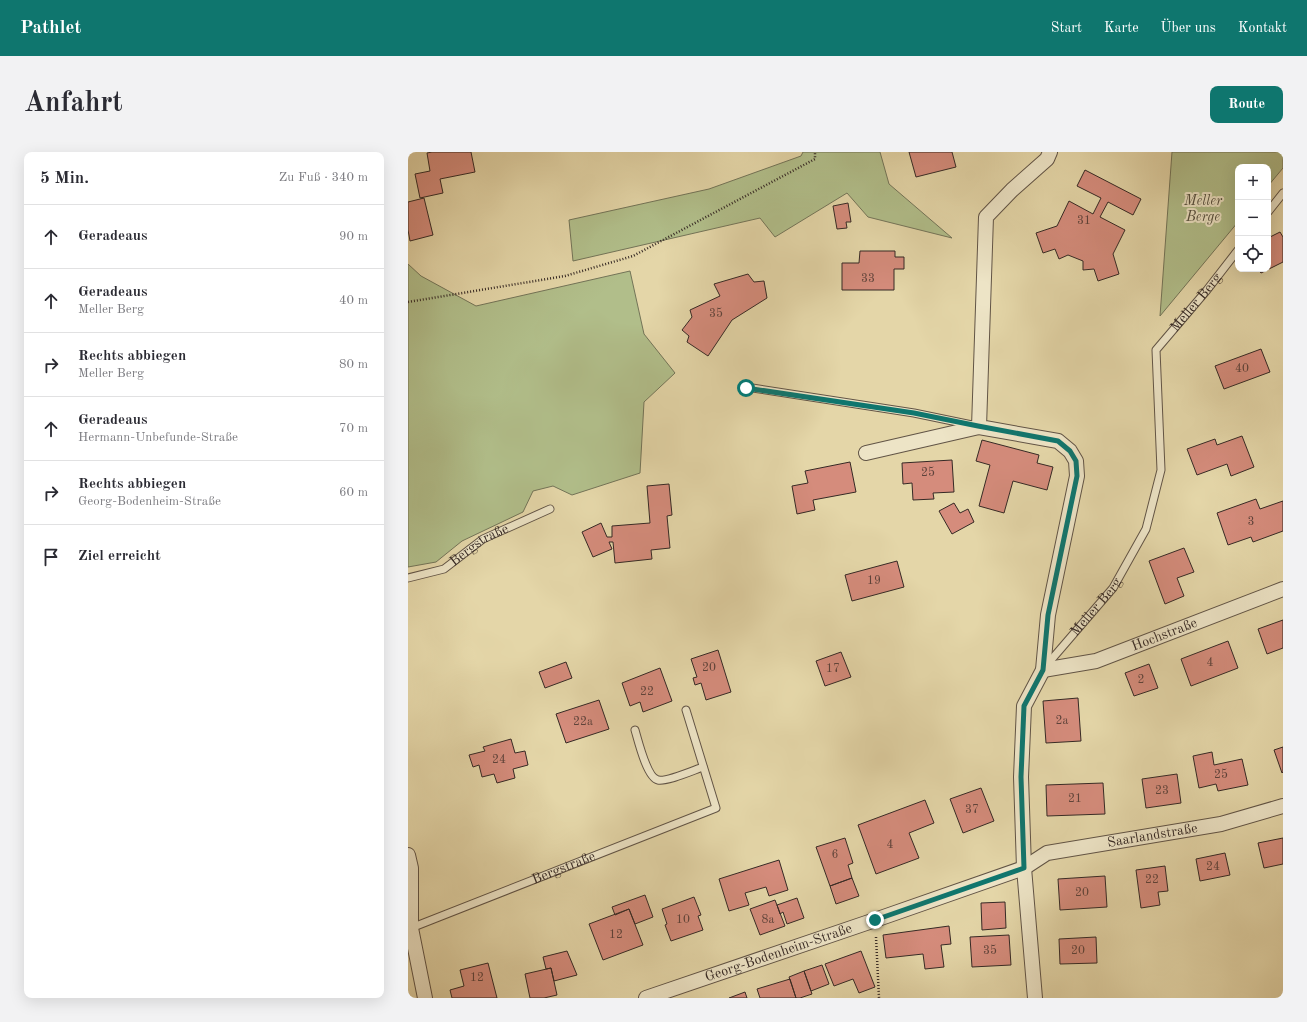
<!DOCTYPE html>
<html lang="de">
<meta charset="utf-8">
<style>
body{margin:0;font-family:"Old Standard TT",serif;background:#f2f2f3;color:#2b2b33}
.controls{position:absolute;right:12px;top:12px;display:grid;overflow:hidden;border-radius:8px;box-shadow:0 4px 16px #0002}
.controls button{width:36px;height:36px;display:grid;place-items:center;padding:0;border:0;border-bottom:1px solid #e1e1e2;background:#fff;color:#2b2b33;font:20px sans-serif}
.stop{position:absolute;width:12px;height:12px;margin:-9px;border:3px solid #0f766e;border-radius:50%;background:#fff}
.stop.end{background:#0f766e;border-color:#fff;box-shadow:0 1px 4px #0008}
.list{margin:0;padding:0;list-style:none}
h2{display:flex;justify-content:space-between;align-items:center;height:52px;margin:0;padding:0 16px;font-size:17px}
h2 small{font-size:13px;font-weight:400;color:#7c7c81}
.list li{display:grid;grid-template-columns:26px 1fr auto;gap:12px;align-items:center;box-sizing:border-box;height:64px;padding:0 16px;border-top:1px solid #e1e1e2}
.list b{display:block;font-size:15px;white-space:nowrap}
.list p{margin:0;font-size:13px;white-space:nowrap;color:#7c7c81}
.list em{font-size:13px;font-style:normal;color:#7c7c81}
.icon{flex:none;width:22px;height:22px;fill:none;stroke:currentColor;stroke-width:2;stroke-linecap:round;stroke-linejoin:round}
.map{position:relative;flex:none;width:875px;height:846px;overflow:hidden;border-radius:8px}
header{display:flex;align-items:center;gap:24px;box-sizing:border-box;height:56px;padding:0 20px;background:#0f766e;color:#fff}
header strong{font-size:19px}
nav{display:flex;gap:22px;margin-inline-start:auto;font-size:14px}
.intro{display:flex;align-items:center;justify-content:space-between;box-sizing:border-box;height:96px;padding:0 24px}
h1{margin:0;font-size:28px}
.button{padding:10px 18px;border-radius:8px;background:#0f766e;color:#fff;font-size:14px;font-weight:700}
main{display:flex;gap:24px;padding:0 24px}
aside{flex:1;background:#fff;border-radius:8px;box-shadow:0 4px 16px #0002}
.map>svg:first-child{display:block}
</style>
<header>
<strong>Pathlet</strong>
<nav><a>Start</a><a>Karte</a><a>Über uns</a><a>Kontakt</a></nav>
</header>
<div class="intro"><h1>Anfahrt</h1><a class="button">Route</a></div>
<main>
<aside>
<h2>5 Min.<small>Zu Fuß · 340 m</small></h2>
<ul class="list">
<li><svg class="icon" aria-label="ahead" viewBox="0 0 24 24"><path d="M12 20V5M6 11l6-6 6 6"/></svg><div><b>Geradeaus</b></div><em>90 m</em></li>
<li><svg class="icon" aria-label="ahead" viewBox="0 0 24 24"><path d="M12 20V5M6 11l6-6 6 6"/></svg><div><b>Geradeaus</b><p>Meller Berg</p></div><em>40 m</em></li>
<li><svg class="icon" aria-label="right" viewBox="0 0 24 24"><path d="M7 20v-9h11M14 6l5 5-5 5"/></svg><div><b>Rechts abbiegen</b><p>Meller Berg</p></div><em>80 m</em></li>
<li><svg class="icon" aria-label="ahead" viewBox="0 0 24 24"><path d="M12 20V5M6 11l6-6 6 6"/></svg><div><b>Geradeaus</b><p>Hermann-Unbefunde-Straße</p></div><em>70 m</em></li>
<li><svg class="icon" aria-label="right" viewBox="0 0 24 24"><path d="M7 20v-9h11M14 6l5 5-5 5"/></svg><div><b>Rechts abbiegen</b><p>Georg-Bodenheim-Straße</p></div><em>60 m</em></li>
<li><svg class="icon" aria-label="arrive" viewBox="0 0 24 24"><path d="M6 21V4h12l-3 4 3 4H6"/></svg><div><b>Ziel erreicht</b></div></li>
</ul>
</aside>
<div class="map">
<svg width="875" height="846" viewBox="0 0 875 846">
<rect width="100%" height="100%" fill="#e4d6a8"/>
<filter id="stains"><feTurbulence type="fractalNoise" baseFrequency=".005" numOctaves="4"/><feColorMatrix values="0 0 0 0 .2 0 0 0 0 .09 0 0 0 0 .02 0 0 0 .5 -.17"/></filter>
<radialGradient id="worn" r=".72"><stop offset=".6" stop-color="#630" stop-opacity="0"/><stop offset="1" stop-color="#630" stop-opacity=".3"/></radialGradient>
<!-- green -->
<path fill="#b1be8a" stroke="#737458" d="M395,0H472L481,32L544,86L460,65L439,41L367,85L352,66L165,109L161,68L301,37L393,4Z
M764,0H875V16L860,34V15H830V70L752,164Z
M0,112L13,124L68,154L222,119L236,182L267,221L236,250L232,321L164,343L145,334L125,339L115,360L54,389L28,410L0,415Z"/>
<!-- building -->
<path fill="#d58c7c" stroke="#352925" d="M24,0H63L67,20L32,27L35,41L12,46L7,22L22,19L19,1Z
M501,0H544L548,15L508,25Z
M677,18L733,47L725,63L700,50L692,65L717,78L705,102L711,122L690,129L686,117L675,118V109L660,103L651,107L647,97L635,101L628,81L649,74L661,49L685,62L693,46L669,34Z
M16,46L25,83L2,89L0,78V50Z
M440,51L443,70H438L439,76L429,77L425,54Z
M872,80L875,85V110L853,121L850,117H860V86Z
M452,99H487V105H496V117H486V138H434V111H451Z
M340,122L346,130L356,129L359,146L324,168L300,204L279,190L281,184L274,178L284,165L282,158L312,144L306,132Z
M853,197L862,220L816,237L807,214Z
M834,284L846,315L823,324L819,312L789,323L779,297L807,287L809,293Z
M574,288L631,303L629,311L645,315L639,338L605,329L596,361L571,354L582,313L568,309Z
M544,308L546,340L525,341L526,347L505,348L504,331L495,332L494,311Z
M442,310L448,340L405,348L407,358L389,362L384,334L400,331L397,319Z
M261,332L264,363L259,364L262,396L243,398L244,407L207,411L205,390H201L204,397L185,405L174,380L193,371L199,385H204V374L242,371L239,334Z
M848,347L852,357L875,349V379L845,390L843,385L820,393L809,361Z
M546,351L552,361L560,357L566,370L544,382L531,359Z
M776,396L786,420L769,426L776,444L757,452L741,409Z
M489,409L496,435L444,449L437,423Z
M875,468V496L859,502L850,477Z
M820,489L830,516L783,534L773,507Z
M310,498L323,540L298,548L293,531L287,533L285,526L289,525L283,507Z
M433,500L443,525L417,534L408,509Z
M158,510L164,526L137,536L131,520Z
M741,512L750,536L726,544L717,521Z
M252,516L264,549L235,560L232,550L222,554L214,531Z
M670,546L673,589L638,591L635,549Z
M191,548L201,577L158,591L148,562Z
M103,587L107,601L117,599L120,613L105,617L107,626L89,631L86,622L74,625L71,613L65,615L61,603L77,599L75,595Z
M875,595V620L874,621L866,598Z
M804,600L806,613L834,607L840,633L810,639L808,632L791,636L785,604Z
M769,622L773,651L738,656L734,627Z
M695,631L697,662L639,664L638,633Z
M573,636L586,669L555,681L542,647Z
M517,648L526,671L501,681L511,706L468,722L450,673Z
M437,686L445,711L440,713L444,726L422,734L408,695Z
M875,686V712L856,716L850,691Z
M817,701L822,723L792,729L788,707Z
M371,708L380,738L361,744L358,735L337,741L341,753L321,759L311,727Z
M757,714L760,739L750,740L752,753L733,756L728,718Z
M697,724L699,755L652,758L650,727Z
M444,726L451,744L428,752L422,734Z
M237,743L245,765L227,772L221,757L207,763L204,755Z
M286,745L293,763L290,764L295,778L263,789L257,773L259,772L254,757Z
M389,746L396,766L379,772L375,760L372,762L369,753Z
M367,748L377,774L352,783L342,757Z
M597,750L598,776L574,778L573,751Z
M221,757L235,793L195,808L181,772Z
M541,774L543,792L533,793L536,815L517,817L515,802L478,806L475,783Z
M601,783L603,813L564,815L562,785Z
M688,785L689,811L652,812L651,787Z
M159,799L169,823L146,829L143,816L138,817L135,805Z
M453,799L467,835L451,841L445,827L426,834L417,812Z
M80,811L89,846H44L42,838L56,834L52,818Z
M414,813L421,832L403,839L396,819Z
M143,816L149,843L136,846H122L117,822Z
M396,819L404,842L392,846H388L381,825Z
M382,827L388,846H352L349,837Z
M337,840L339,846H321Z"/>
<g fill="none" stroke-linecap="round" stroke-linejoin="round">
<defs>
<g id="service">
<path d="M860,60L875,41"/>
<path d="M338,235L506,261L564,273"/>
<path id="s1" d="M0,426L36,417L75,387L142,357"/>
<path id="s2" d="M637,515L705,436L738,377L753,318L748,198L799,138L830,98"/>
<path d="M227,578C230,588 239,626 250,628C259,630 286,618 295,615"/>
<path id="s3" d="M3,776L308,656L278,558"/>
</g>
<g id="minor">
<path d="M458,301L571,275"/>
<path id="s4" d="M635,518L688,509L875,437"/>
<path d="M0,703L3,716V776L17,846"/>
<path id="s5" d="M238,846L467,768L616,716L639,701L813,672L875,654"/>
<path d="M627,846L616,716L613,625L616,554L635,518L640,463L669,324L668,309L662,299L650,289L571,275L578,65L604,38L639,7L642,0"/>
</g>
</defs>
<!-- service casing -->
<use href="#service" stroke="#615446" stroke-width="9"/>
<!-- minor casing -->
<use href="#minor" stroke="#615446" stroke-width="16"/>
<!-- path -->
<path stroke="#352925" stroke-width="2.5" stroke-dasharray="1 2" stroke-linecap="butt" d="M0,150L157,124L225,104L407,7V0
M468,785L471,846"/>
<!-- service -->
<use href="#service" stroke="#ede4c6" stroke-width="7"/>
<!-- minor -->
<use href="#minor" stroke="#ede4c6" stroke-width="14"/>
</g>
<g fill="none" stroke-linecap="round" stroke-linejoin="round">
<!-- route -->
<path stroke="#0f766e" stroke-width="5" d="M338,236L506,261L570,274L650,289L662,299L668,309L669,324L640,463L635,518L616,554L613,625L616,716L467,768"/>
</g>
<g text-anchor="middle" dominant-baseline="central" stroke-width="4" stroke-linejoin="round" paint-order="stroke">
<!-- number labels -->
<g font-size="12" fill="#5d423b">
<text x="676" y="69">31</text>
<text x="460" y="127">33</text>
<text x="308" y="162">35</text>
<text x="834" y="217">40</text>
<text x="520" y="321">25</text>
<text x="843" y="370">3</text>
<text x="466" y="429">19</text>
<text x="802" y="511">4</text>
<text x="301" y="516">20</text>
<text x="425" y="517">17</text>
<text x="733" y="528">2</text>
<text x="239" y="540">22</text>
<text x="654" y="569">2a</text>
<text x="175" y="570">22a</text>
<text x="91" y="608">24</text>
<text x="813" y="623">25</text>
<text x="754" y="639">23</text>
<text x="667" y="647">21</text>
<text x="564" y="658">37</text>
<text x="482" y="693">4</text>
<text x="427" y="703">6</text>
<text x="805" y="715">24</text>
<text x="744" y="728">22</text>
<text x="674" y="741">20</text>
<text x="275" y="768">10</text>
<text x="360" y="768">8a</text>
<text x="208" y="783">12</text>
<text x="582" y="799">35</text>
<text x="670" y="799">20</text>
<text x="69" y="826">12</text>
</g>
<!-- park labels -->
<g font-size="14" font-style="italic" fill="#544e3e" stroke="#ede4c6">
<text x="795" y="49">Meller<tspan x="795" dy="16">Berge</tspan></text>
</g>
<!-- street labels -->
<g font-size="14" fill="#352925" stroke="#ede4c6">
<text stroke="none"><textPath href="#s2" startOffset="415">Meller Berg</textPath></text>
<text stroke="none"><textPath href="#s1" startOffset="80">Bergstraße</textPath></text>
<text stroke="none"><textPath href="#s2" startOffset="79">Meller Berg</textPath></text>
<text stroke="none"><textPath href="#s4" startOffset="127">Hochstraße</textPath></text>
<text stroke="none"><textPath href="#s5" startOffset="534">Saarlandstraße</textPath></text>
<text stroke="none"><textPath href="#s3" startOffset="164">Bergstraße</textPath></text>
<text stroke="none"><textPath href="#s5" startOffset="140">Georg-Bodenheim-Straße</textPath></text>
</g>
</g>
<rect width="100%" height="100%" filter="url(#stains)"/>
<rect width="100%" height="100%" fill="url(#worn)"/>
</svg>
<div class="controls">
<button>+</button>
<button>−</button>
<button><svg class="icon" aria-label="locate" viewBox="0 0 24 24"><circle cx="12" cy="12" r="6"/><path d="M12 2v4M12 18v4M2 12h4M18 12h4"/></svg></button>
</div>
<div class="stop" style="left:338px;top:236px"></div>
<div class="stop end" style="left:467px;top:768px"></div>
</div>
</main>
